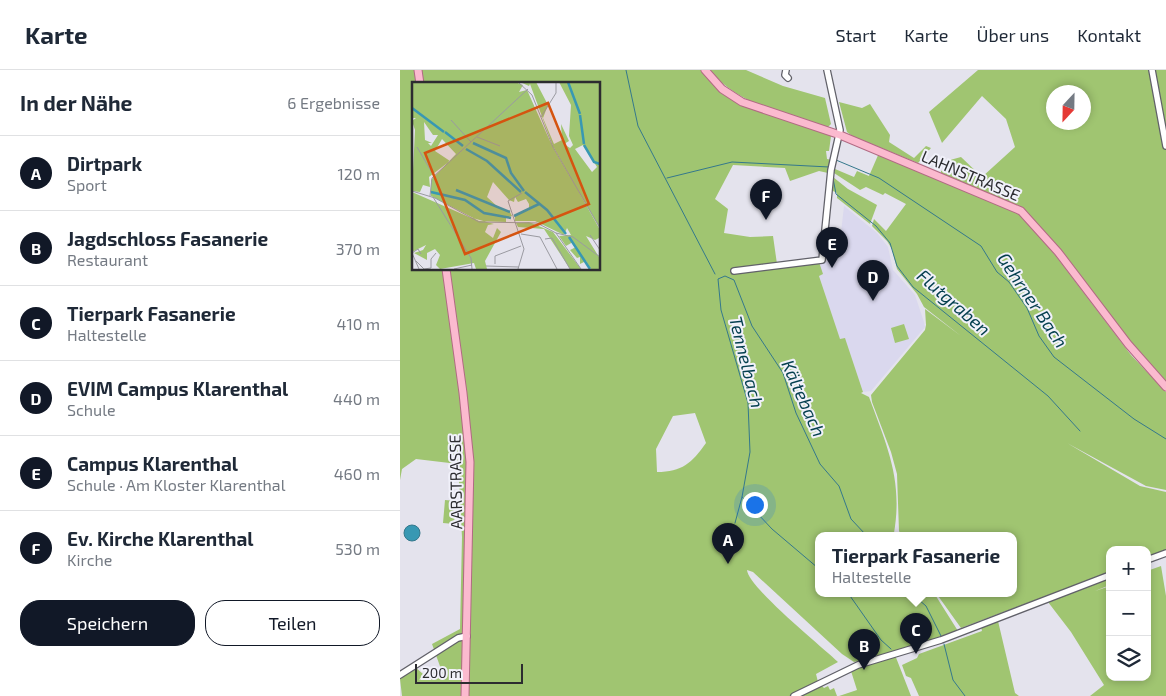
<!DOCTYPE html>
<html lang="de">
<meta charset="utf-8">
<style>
body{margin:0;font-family:"Exo 2",sans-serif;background:#f6f6f7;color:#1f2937}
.controls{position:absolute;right:15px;bottom:15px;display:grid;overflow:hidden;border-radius:10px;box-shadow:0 2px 8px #0003}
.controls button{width:45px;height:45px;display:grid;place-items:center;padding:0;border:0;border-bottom:1px solid #e0e1e3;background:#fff;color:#1f2937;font:25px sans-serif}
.compass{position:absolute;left:646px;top:15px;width:45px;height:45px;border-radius:50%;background:#fff;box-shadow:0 2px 8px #0003;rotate:202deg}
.scale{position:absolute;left:15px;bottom:12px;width:108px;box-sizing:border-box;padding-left:5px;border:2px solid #2c2c30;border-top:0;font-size:14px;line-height:18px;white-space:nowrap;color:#2c2c30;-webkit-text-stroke:4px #f1f1fa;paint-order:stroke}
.you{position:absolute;left:354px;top:434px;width:18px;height:18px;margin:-12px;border:4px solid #fff;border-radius:50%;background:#1a73e8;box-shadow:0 0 0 8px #1a73e833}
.badge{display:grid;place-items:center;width:32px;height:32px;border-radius:50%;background:#111827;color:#fff;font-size:16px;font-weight:700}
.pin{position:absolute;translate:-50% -41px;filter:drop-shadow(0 1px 2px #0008)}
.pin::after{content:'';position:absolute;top:26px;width:18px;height:15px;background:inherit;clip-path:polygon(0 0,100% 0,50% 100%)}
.popup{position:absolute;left:415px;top:462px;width:202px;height:65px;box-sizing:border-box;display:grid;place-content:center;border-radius:10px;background:#fff;filter:drop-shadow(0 1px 4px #0005);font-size:16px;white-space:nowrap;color:#747a83}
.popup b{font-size:19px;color:#1f2937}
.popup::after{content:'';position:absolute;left:50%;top:100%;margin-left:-10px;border:10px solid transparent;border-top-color:#fff}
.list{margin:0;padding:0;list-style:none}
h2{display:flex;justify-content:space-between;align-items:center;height:65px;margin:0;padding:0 20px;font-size:21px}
h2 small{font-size:16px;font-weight:400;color:#747a83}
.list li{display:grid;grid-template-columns:32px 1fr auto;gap:15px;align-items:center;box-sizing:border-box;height:75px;padding:0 20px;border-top:1px solid #e0e1e3}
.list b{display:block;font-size:19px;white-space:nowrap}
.list p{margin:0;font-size:16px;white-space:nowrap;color:#747a83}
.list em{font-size:16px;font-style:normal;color:#747a83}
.actions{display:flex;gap:10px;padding:15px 20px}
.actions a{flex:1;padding:11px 0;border:1px solid #111827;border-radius:20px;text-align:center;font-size:18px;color:#111827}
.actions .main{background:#111827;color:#fff}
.icon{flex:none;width:28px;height:28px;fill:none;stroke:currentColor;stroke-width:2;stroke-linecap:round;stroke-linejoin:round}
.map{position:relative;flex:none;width:766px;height:626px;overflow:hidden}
header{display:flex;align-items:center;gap:30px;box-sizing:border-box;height:70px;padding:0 25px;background:#fff;border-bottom:1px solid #e0e1e3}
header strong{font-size:24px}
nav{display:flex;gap:28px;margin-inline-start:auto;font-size:18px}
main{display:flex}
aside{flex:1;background:#fff}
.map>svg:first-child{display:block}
</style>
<header>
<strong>Karte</strong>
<nav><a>Start</a><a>Karte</a><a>Über uns</a><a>Kontakt</a></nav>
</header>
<main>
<aside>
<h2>In der Nähe<small>6 Ergebnisse</small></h2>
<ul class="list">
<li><span class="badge">A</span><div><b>Dirtpark</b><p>Sport</p></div><em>120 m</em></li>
<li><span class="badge">B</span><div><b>Jagdschloss Fasanerie</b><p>Restaurant</p></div><em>370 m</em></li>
<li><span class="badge">C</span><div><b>Tierpark Fasanerie</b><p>Haltestelle</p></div><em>410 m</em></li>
<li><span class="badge">D</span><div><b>EVIM Campus Klarenthal</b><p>Schule</p></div><em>440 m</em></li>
<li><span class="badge">E</span><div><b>Campus Klarenthal</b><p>Schule · Am Kloster Klarenthal</p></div><em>460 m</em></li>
<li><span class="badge">F</span><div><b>Ev. Kirche Klarenthal</b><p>Kirche</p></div><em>530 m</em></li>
</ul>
<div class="actions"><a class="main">Speichern</a><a>Teilen</a></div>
</aside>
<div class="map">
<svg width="766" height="626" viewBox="0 0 766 626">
<rect width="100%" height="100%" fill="#e4e3ed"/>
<!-- education -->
<path fill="#dad8ee" d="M444,136L477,163L488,177L493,200L515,225L524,252L525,257L471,321L463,322L445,269L440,270L419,206V192L438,189Z"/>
<!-- green -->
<path fill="#a0c571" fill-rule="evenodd" d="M0,0H15L17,14H14V199H43L66,371L68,400L61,626H2L0,609L15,597L23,604L41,599L32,574L60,559L62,467L58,394L16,389L2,399L0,410Z
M20,0H302L321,23L337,33L431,66L429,81H426L427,89L432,90L428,103L419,101L390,111L385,98L333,95L315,129L328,139L324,163L350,167L373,166L377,194L419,192L423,204L419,206L440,269L445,268L463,322L461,323L469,327C487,376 503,410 494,463L497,462L498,465H418V523H534L558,561L517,575L454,592L442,584L353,502L347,500C348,517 422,577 438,592L416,604L418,612L390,626H67L73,392L48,199H199V14H22ZM295,343L306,373C292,393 282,402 257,402L256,379L273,346Z
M309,0H346L383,16L425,28L431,54L428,57C383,43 342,37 309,0Z
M578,0H766V313L730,273L668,192L626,142L541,104V101L547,99L550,90L561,87L582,107L615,77L606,49L582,26L542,73L529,42ZM654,22H684V52H654Z
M439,32L462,38L470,34L490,65L489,72L514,88L526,76L531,78L518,93L452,66L447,62Z
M479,83L619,144L646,173L731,285L766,322V420L746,416L667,373L740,416L766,422V480L747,488V480H710V502L561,558L536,523H614V465H501L499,461L497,404L491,382L472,332L471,325L525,260L526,255L525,239L561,266L524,237L517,224L497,199L492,179L487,171L472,156L474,149L486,161L506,134L485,123L483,125L466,117L460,120L434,103L435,99L454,107L457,101L469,106Z
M433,107L448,119L477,135L470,154L437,128V123L431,120Z
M504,254L509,269L495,273L491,258Z
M45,430L56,431L54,454L43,453Z
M761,496L766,526V626H690L704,615L671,562L648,532L710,508V515L695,521L710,516V607H747V501Z
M598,551L615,623L619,626H519L511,608L506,606L502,595L517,588L519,584L582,561L581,557Z
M495,585L511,626H439L457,620L451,601Z
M421,615L424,618L428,616L430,620L434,618L437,626H400Z"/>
<!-- water -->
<path fill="#3898b3" stroke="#34788c" d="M4 463a8 8 0 1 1 16 0a8 8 0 1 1-16 0Z"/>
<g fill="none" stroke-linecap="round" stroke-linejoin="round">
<!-- stream -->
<path stroke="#34788c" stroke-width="1" d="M226,0L238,56L315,204
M436,90L479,108L581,176L597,202L609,212L627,238L639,266L654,287L734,349L766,369
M267,108L332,92L429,97
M433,108L436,124L476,156L490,173L497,196L513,217L648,326L680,361
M335,453L342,427
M416,496L418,505
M418,498L372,459L342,427L350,382L348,333L321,240L318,209L325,206L334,210L352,256L383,303L396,343L420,394L439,416L451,449L466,465
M448,523L481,570L491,579
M511,523L526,536L541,566
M544,574L553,610L565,626"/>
<defs>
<path id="minor" d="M386,0L385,5L388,8
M752,0L766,76
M334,201L422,190L431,100L440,60L427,0
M747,490L766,483
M0,605L58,568L67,566
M394,626L458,595L541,570L710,505"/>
<path id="major" d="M18,0L20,14
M305,0L322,19L342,32L440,65L621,141L658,182L728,274L766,317
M46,199L63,323L70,392L65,626"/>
</defs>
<!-- minor casing -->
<use href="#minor" stroke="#616169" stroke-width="8"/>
<!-- major casing -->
<use href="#major" stroke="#b16a83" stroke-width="9"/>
<!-- minor -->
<use href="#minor" stroke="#fff" stroke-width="5.5"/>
<!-- major -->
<use href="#major" stroke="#fbbacf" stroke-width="7"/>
</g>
<g text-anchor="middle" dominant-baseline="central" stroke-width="4" stroke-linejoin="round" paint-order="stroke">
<!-- street labels -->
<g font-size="16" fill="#2c2c30" stroke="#f1f1fa">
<text transform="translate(571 105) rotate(23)">LAHNSTRASSE</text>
<text transform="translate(55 412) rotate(-91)">AARSTRASSE</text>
</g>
<!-- water labels -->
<g font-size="18" font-style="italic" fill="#043f4e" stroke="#f1f1fa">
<text transform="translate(633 230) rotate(56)">Gehrner Bach</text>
<text transform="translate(554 232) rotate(41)">Flutgraben</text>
<text transform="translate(347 292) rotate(76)">Tennelbach</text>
<text transform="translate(404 328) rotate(66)">Kältebach</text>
</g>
</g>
<!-- overview -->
<g transform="translate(12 12)">
<rect width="188" height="188" fill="#e4e3ed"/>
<path d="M0,0H103L111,3L107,10L115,8L138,59L187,146V156L183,158L174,154L187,175V187H179L174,179L168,182V175L165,176L158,168L164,165L161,160L154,164L147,154L159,153L155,146L152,153L123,139H103V133L117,128V122L114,117L106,120L103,115L102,120L97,118L81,100L75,115L87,126L98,130L100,134L94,136V140L67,139L19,114V98L44,72L30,57L23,69L38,79L17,95L18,105L11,103L8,110L0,109L3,48L0,39L4,36H0ZM12,40L21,53H26L19,64L16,61H20L13,58ZM108,0H124L136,23L131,36L142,62L150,58L149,42L157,59L152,62L158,66L161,63L157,54L159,23L147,0H187V145L142,67L118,2L117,4ZM171,63L185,85L180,90L163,67ZM0,110L57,135L82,142L76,143L73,150L81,156L85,146L89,150L73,179L75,187H64L62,181L28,187L24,183L28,173L23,167L15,171V178L2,171L11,168L14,163L0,170ZM117,140L141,150L169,187H158L132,147L106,145L104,141Z" fill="#a0c571" fill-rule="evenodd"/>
<path fill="none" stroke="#3898b3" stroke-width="2.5" d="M156,0L168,32M0,26L32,50M168,33L172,62M33,50L51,64M61,61L94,76L99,91L112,109M172,63L182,80L188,82M54,67L75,79L109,110M44,108L98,130M19,110L53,118L72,131L99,136M113,110L135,128L154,152M102,134L127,122M157,155L178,187"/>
<path fill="none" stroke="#9a9aa1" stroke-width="1" d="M106,0L120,13L141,65L188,146M129,35L144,11V0M39,38L59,60M65,55L88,64M5,65L22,94M0,109L23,116L67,140L125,141L144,151L169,187M18,114L20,96L116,7M21,115L59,176L60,187M144,151L161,155L188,175M109,152L128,155L145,187M178,153L188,168M133,157L140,156L158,187M4,179L12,187L19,186M83,182V174L109,164M74,184L107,185M19,186V177L24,171M7,187L0,171L6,167L9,172M42,187L60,183M106,187L112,167L96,119L110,111"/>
<path fill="#d55410" fill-opacity="0.15" stroke="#d55410" stroke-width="2.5" d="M136,21L177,122L53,172L13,71Z"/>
<rect width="188" height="188" fill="none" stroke="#2c2c30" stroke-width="2.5"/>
</g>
</svg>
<div class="controls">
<button>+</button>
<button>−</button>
<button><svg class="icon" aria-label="layers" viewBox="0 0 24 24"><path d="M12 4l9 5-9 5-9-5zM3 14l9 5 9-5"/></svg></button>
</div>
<svg class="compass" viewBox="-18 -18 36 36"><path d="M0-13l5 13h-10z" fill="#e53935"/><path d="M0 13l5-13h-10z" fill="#747a83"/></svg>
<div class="scale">200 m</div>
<div class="you"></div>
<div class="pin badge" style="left:328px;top:494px">A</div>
<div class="pin badge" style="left:464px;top:600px">B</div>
<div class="pin badge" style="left:516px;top:584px">C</div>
<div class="popup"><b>Tierpark Fasanerie</b>Haltestelle</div>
<div class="pin badge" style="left:473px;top:231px">D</div>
<div class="pin badge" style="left:432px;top:198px">E</div>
<div class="pin badge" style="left:366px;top:150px">F</div>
</div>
</main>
